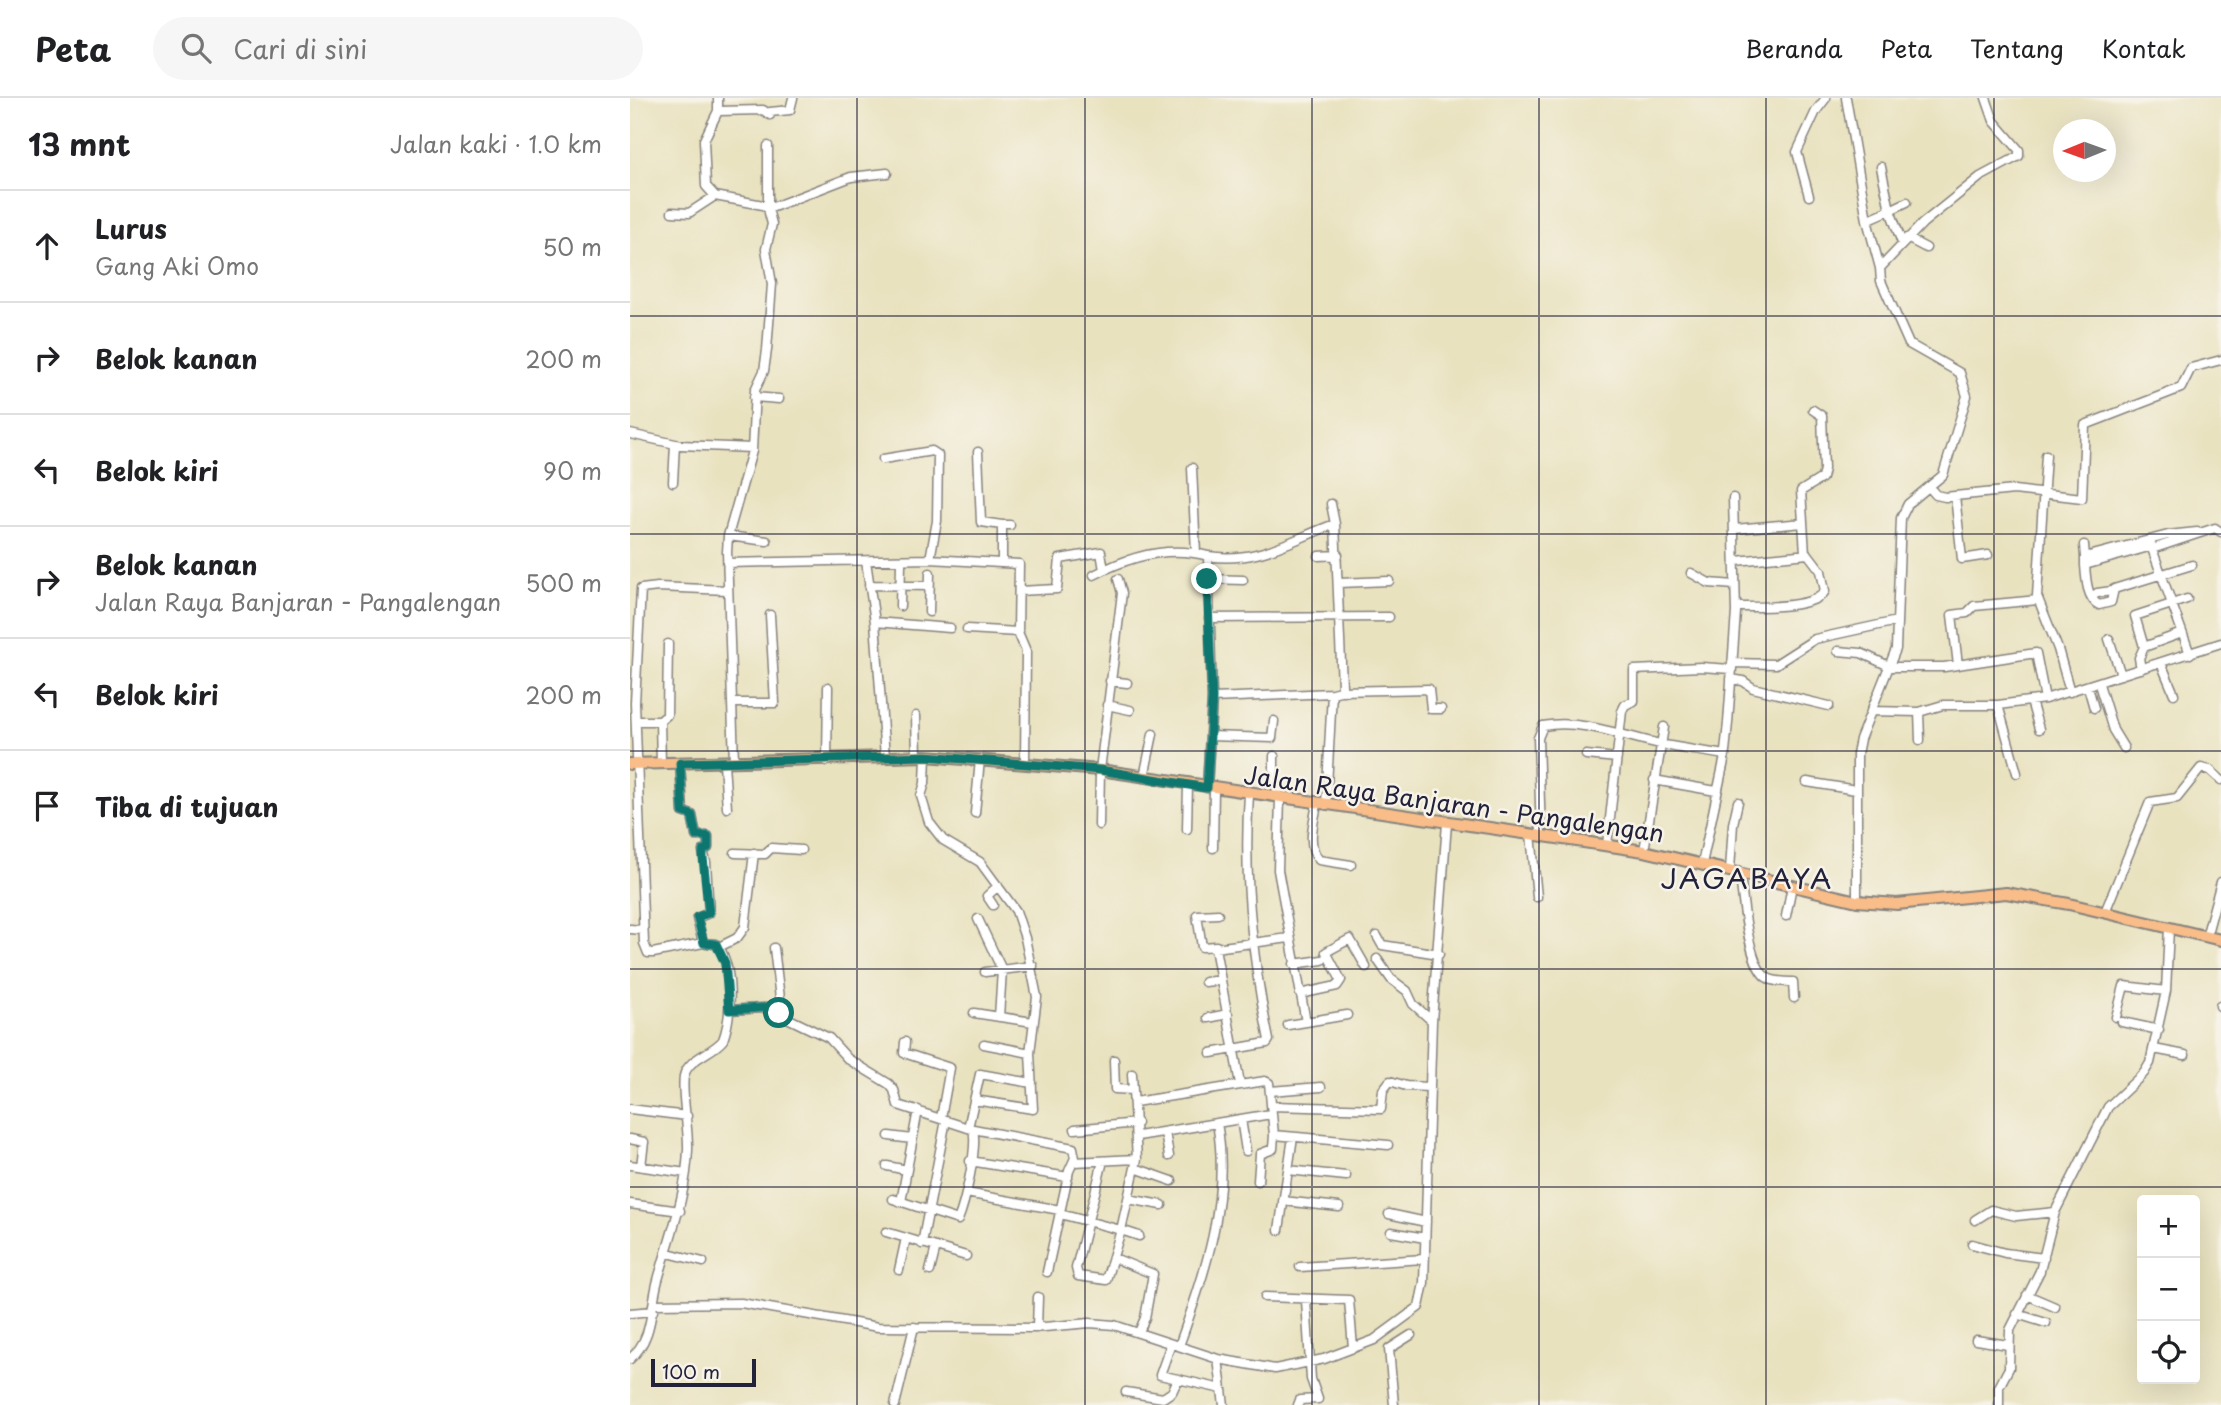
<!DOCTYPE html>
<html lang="id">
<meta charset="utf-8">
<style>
body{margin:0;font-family:"Playpen Sans",sans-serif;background:#f6f6f6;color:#202124}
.controls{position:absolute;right:21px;bottom:21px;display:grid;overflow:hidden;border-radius:7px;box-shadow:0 7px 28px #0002}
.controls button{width:63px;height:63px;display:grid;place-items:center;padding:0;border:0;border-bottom:2px solid #e0e0e0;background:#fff;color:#202124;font:35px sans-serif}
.compass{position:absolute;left:1423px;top:21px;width:63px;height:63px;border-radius:50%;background:#fff;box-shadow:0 7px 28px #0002;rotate:269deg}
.scale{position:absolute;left:21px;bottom:18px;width:105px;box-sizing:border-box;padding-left:7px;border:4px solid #22223b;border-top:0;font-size:19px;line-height:24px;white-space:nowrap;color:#22223b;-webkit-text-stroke:5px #f7f3e8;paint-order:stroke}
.stop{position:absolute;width:21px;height:21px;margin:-16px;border:5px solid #0f766e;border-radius:50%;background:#fff}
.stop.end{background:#0f766e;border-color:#fff;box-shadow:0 2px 7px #0008}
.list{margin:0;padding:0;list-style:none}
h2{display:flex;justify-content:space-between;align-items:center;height:91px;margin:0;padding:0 28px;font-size:30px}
h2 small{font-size:23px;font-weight:400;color:#757577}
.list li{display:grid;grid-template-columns:46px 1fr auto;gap:21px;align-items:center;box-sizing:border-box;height:112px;padding:0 28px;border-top:2px solid #e0e0e0}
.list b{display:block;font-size:26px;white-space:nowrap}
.list p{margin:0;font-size:23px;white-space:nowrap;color:#757577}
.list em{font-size:23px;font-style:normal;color:#757577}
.icon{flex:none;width:38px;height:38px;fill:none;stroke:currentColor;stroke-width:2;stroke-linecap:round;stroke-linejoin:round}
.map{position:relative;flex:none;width:1591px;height:1307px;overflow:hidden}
header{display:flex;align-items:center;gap:42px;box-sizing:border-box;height:98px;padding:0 35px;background:#fff;border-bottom:2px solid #e0e0e0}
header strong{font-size:33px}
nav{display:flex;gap:38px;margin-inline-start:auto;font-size:24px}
.search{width:490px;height:63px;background:#f6f6f6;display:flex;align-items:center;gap:18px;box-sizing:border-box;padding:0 24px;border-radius:38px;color:#757577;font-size:26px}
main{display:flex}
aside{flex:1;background:#fff}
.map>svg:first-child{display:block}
</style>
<header>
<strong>Peta</strong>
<div class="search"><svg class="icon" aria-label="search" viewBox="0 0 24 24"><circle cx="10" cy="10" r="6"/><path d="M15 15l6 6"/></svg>Cari di sini</div>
<nav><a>Beranda</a><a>Peta</a><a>Tentang</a><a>Kontak</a></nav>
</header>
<main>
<aside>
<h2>13 mnt<small>Jalan kaki · 1.0 km</small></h2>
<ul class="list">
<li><svg class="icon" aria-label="ahead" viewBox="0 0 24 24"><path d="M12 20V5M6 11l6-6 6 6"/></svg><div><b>Lurus</b><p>Gang Aki Omo</p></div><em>50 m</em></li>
<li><svg class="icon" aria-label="right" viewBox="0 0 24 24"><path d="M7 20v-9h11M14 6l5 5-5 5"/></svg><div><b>Belok kanan</b></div><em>200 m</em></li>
<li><svg class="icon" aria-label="left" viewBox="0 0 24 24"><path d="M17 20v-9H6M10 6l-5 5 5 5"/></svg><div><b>Belok kiri</b></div><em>90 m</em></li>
<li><svg class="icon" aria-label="right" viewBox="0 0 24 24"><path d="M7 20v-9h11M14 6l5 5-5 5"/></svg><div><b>Belok kanan</b><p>Jalan Raya Banjaran - Pangalengan</p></div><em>500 m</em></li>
<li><svg class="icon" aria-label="left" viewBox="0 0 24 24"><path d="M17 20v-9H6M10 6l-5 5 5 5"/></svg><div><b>Belok kiri</b></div><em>200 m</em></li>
<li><svg class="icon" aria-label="arrive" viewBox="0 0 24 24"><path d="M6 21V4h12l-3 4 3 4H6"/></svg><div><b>Tiba di tujuan</b></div></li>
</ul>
</aside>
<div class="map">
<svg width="1591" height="1307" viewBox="0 0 1591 1307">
<rect width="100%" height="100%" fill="#f7f3e8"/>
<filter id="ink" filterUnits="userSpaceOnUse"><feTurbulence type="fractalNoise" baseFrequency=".0143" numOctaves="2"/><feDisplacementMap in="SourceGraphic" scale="14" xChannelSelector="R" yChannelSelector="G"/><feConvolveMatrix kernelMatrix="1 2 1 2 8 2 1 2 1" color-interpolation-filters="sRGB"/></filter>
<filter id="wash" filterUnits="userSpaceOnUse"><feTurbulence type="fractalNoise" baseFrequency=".00686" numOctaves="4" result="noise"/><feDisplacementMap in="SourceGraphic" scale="28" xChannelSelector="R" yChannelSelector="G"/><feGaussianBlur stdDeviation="1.57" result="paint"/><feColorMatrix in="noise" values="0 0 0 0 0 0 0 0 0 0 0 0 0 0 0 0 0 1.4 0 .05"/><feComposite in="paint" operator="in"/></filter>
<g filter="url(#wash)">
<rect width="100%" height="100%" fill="#e9e2bf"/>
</g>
<g filter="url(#ink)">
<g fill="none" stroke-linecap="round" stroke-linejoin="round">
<defs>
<path id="minor" d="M88,0V13
M1216,0L1237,122L1260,112L1251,69
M140,14L160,12L163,0
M138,48V111L221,79L257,75
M1179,98L1167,54L1186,13L1196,0
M42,114L59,115L85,98
M1237,122L1250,170
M1277,140L1296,150
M1272,145L1260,112L1277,104
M124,299L149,301
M0,336L50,347L122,350
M348,354L351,424L372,427
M1416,357L1407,498L1428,551L1440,594
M253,361L302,353L308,357L307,423L300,461
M562,370L566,455
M43,384L45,346
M1299,389L1306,397L1315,399L1384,392L1452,400L1455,327L1551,290L1561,270L1591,262
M1325,398L1332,461L1358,457
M1105,431L1173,425
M98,438L137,443
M1520,445L1560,556
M1454,447L1455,459
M1522,448L1455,467V459L1538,437L1567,434
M1522,451L1585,430L1591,434
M1175,455L1171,393L1192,380L1194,371L1192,318L1183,312
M689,458L708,457
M236,463L245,524L255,659
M1106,463L1178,456L1191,473L1195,493C1185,511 1126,509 1106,509
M97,465L300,461L389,466L388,534L337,531
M372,465V427H380
M1455,467C1456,481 1457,501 1469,507L1481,504L1484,491L1562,467
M1061,475L1079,485L1105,487
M464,477C498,459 539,447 578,458
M577,481L613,482
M709,485L759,483
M239,487L299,488
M389,493L427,491L430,461L471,454L474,472
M1462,499L1467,495L1482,493
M270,508L271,466
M299,514L300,475
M579,520L759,519
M245,524L320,530
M388,534L396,553L395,665
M1479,541L1491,577
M1514,549L1552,535
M1208,553L1231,555L1261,569H1314L1406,555L1415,601
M1102,565L1146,566L1185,541L1267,523
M1531,565L1544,596
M1328,567L1322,517L1337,515L1344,508L1408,502
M1511,571L1509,560L1514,549L1505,518L1557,501
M1101,581L1113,583L1123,590L1199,608
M480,583L497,585
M1469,586L1483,632L1494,650
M1458,589L1464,610
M710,593L799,591L801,611H811
M582,600L702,595
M1401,603L1409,631
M102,605H145L140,517
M477,607L500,612
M1368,607L1387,675
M1241,613L1289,614L1313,607H1368L1415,601L1591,545
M1289,614L1290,642
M286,618L287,658
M6,623H30
M580,638L642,640L644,623
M956,657L987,660
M296,658L295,685L291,698L299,724L313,742L350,764L386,813L395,840L407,899L400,955L403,1011L344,1002
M644,658V681L650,700L648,772L676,924L717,917
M197,663L198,589
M104,664L97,454L98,438L122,353L125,292L134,273L137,252L142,186L136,151L142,126L138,111L133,107L85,98L76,88L74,42L88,13L133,12L140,17
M31,665L30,623L37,617L38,546
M50,665L53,714L62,717L66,738H78V750L73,753L76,764L79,815L67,820L73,845
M94,665L97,710
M514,679L523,636
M1024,682L1086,693
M1177,684L1226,692
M577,690L582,600L578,458C627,466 660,442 705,426L701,406
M687,706C684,724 676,747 689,762L721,767
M696,707L702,595L710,593L712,588L705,426
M345,715L350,661
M469,727L470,672L492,495L488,481
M557,731L558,687
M901,736L907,799
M911,738L908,640L913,628C952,621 992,638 1030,646C1052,651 1074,653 1095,657
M977,747L992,613L995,607L1004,603V572L1071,569L1101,571
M583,750L584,691
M1014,753L1034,629
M105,755L135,756L141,750L171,752
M1072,766L1094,663L1098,625L1106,514L1103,400
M1100,772L1103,726L1108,704
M1110,774C1112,797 1118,866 1136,879C1144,885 1154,883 1163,884L1164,900
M1227,803V656L1230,641L1266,551L1271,420L1278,406L1313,377L1337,298L1330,275L1279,246L1251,183L1250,170L1293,125L1350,79L1389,58V52L1364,23L1356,0
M363,807L357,798L368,788
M1475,814L1520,704L1547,700L1571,670L1580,672L1591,682
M1156,818L1162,788
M348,821L372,872L369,919
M0,831L13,832
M747,838L752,847L809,856
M1576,839L1591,784
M586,848L572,849L567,817L588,816
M89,849L107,840L115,829L124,755
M747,861L761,881L777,893L783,906L802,923
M664,866L692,862
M355,874L403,868
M575,884L591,882
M670,896L707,888L711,882L696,854L720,841L736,869
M1590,908H1591
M146,909L151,917L199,940L218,961L259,986L264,992L268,1007L338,1030L443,1050L445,1060L439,1073L417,1174
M99,912L151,909L144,850
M344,915L403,924
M1486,919L1494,888L1536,893
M578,920L598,916
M1492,924L1529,932
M658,927L676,924
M275,944L274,955L320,970L311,1020
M354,946L400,955
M1524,951L1555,957
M581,955L637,945L639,942C622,860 613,780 619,696
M484,962L485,991L503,992
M610,986L585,850L659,840
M640,993L691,989
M505,1004L635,983L639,985L644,1037L758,1047
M641,1008L751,1011L753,992L760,983L776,988L799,989
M0,1011L57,1018
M611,1021L616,1053
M338,1030L350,976L402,985
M445,1031L507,1025
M535,1034L539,1058
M259,1038L282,1041
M508,1038L641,1016
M0,1041L14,1044L11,1068
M340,1063L438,1079
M473,1063L446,1170L448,1178L476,1182L491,1132L509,1138
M444,1064L507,1061
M0,1067L56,1075
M257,1068L277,1072
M505,1070L542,1083
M658,1072L716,1078
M628,1083L630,1056L643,1051L644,1037
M336,1095L430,1112
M263,1101L328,1122C335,1105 348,1049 343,1031
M498,1101L532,1107
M653,1103L709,1109
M271,1104L288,1012
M0,1106L50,1113
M430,1116L491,1132L507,1061L502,976
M759,1116L796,1124
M1345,1122L1361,1112L1386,1118L1425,1114
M649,1132L663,1039
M256,1134L336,1158
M761,1134L795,1140
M292,1146L316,1022
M1342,1146L1375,1155L1414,1160
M38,1155L73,1164
M484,1160L523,1176L515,1220L509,1234
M670,1169L794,1161
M269,1172L276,1140
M300,1173L306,1149
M1397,1197L1425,1209
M635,1199L719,1202L723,1250
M24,1206L111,1205L248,1229L403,1230L460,1225L484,1227L588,1261L645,1271L694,1261L744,1242L789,1209L794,1185L802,923L817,725
M0,1215L23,1213
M1387,1216L1416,1225
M407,1230L408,1199
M1346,1242L1378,1247
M541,1246L530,1277L592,1291
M549,1248C574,1177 601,1102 587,1025
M0,1261C24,1240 20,1210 28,1182C40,1138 56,1099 58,1052C59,1031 51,996 54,978C58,960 83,955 93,942C102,918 104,865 86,846L73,845L23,855H18L14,845L5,605L11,491L28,489L97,492
M588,1261L594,1307
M496,1294L533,1300L542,1294L548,1281
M265,1307L284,1229
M668,1307L670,1302L688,1301L681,1281L676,1202
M764,1307L759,1251L781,1237
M1369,1307V1289L1379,1270L1380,1232L1410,1173L1425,1114L1478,1009L1514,975L1520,965L1536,893L1539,830"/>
<path id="major" d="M0,666L296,658L470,672L1014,753L1227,803L1267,806L1376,795L1439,806L1591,842"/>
</defs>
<!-- minor casing -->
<use href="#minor" stroke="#86827d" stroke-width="11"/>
<!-- major casing -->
<use href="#major" stroke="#86827d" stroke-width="14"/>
<!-- minor -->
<use href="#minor" stroke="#fff" stroke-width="8"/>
<!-- major -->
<use href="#major" stroke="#f8bd89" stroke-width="10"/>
</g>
</g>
<g fill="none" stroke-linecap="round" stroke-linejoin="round" filter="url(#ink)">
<!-- route -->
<path stroke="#0f766e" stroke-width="9" d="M149,915L146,909L99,912L95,865L86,846L74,845L67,819L79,815L73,760V753L78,750V738H66L62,717L53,714L50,665L296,658L470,672L577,690L582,600L577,481"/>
</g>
<!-- grid -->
<path fill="none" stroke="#22223b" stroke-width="2" stroke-opacity="0.55" d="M227,0V1307M455,0V1307M682,0V1307M909,0V1307M1136,0V1307M1364,0V1307M0,218H1591M0,436H1591M0,653H1591M0,871H1591M0,1089H1591"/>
<g text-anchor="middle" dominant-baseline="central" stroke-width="5" stroke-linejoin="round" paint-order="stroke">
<!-- street labels -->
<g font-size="24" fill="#22223b" stroke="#f7f3e8">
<text transform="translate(824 705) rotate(8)">Jalan Raya Banjaran - Pangalengan</text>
</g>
<!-- quarter labels -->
<g font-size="28" letter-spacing="2" fill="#22223b" stroke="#f7f3e8">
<text x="1117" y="779">JAGABAYA</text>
</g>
</g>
</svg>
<div class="controls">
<button>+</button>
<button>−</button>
<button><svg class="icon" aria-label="locate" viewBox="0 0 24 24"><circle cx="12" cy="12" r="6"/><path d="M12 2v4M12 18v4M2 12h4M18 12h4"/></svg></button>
</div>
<svg class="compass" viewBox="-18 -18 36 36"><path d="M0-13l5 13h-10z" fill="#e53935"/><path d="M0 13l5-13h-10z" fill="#757577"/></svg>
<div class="scale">100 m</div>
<div class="stop" style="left:149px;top:915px"></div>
<div class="stop end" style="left:577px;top:481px"></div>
</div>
</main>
